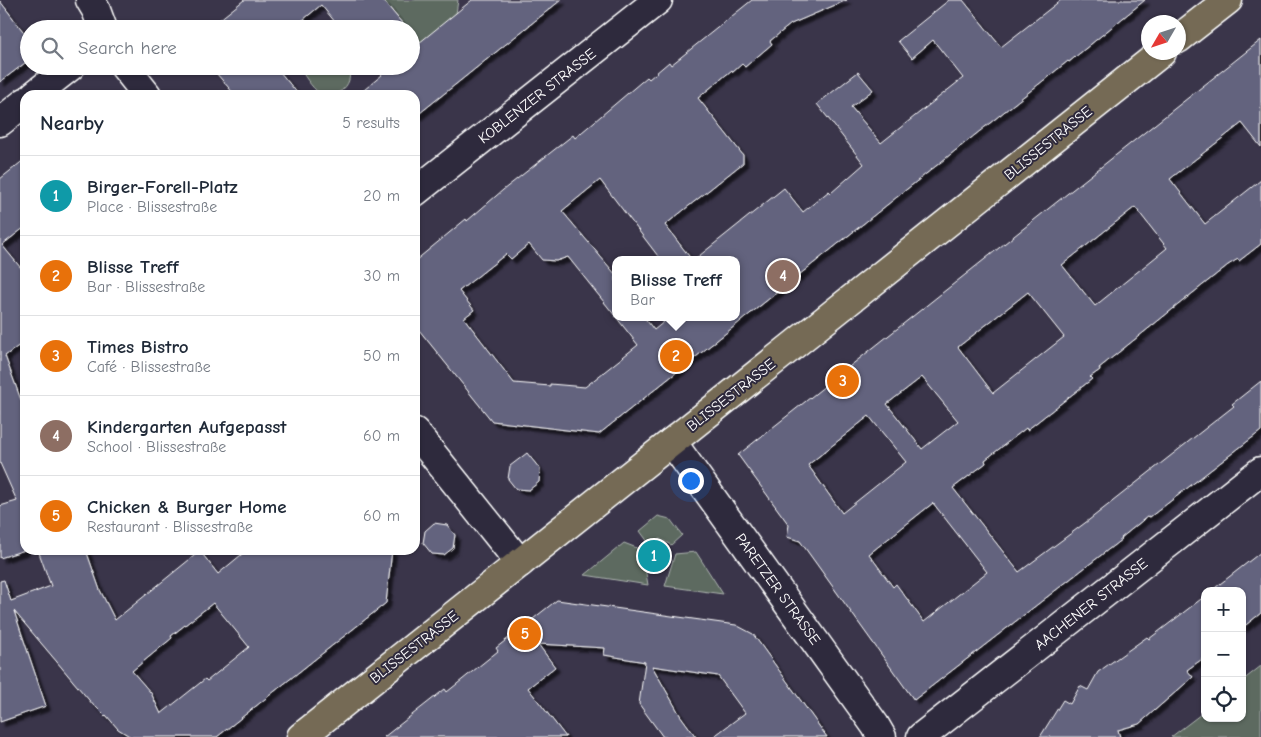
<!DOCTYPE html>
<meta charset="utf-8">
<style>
body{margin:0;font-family:"Comic Neue",sans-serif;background:#f6f6f7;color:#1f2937}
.controls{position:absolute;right:15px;bottom:15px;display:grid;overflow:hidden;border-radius:10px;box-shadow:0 1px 4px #0004}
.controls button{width:45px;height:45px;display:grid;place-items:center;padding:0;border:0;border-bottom:1px solid #e0e1e3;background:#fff;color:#1f2937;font:25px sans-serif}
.compass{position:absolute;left:1141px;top:15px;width:45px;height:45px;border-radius:50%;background:#fff;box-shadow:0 1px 4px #0004;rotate:231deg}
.you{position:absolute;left:690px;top:480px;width:18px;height:18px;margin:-12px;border:4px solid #fff;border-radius:50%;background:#1a73e8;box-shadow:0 0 0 8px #1a73e833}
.badge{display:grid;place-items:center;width:32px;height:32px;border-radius:50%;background:#84754c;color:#fff;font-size:16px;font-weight:700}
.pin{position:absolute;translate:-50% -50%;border:2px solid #fff;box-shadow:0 1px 5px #0006}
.popup{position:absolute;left:612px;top:256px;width:128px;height:65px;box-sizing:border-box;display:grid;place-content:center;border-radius:10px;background:#fff;filter:drop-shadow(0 1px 4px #0005);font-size:16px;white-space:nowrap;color:#747a83}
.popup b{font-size:19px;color:#1f2937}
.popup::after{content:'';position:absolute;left:50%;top:100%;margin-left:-10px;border:10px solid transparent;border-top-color:#fff}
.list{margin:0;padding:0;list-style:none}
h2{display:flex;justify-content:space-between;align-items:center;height:65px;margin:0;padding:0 20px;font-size:21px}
h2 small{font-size:16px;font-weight:400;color:#747a83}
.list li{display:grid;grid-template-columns:32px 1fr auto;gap:15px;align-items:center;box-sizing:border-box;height:80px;padding:0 20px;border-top:1px solid #e0e1e3}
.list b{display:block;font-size:19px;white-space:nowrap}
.list p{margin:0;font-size:16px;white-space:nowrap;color:#747a83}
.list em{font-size:16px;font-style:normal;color:#747a83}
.icon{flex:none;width:28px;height:28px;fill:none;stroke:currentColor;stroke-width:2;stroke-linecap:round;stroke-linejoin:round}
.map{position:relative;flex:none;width:1261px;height:737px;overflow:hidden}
.search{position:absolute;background:#fff;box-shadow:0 1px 4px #0004;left:20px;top:20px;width:400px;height:55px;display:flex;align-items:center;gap:12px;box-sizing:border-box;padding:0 18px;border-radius:28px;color:#747a83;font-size:19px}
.panel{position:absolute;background:#fff;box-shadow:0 1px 4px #0004;left:20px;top:90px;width:400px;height:465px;border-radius:15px}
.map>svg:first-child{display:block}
</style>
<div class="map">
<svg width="1261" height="737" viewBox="0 0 1261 737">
<defs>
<filter id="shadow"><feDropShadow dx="4.5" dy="4.5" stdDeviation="1" flood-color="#0009"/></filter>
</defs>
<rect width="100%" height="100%" fill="#3a354a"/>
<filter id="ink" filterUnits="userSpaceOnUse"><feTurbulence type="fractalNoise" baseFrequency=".02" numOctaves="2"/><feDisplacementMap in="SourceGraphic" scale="10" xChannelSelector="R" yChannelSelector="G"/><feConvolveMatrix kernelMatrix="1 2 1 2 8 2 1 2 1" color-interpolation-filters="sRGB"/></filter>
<g filter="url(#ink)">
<!-- green -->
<path fill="#5d6b61" stroke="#aeb5b0" d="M383,0H458L456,14L425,41L423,40L416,45L411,40V29H407Z
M298,66H346C358,82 337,101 320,93C311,88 304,74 298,66Z
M658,516L670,519L682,535L671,545L660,539L648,542L640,531Z
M624,543L642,550L648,585L585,575Z
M696,552L723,594L665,586L675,554Z
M1261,666V737H1171L1205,711V718H1242V681Z"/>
<!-- building -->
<path fill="#64637e" stroke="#fff" fill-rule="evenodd" filter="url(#shadow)" d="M244,0H383L407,29H341L321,5L292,29H203L206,26L209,28Z
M472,0H561L415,117V95H358L382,75L374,66H411V34L419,43Z
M752,0H847L791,24L770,41L772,44L745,67L742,64L733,72L732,70L698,98L743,155V163L665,225L692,260H661L600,180L562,211L616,275V317L568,257L556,261L542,260L529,244L511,259L506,254L459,291L474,310L464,318L514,383L550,386V384L585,387L638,345L616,317H644L654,330L670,317H736V260H694L784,188L803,212L829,191L831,193L864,164L817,104L858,72L873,90L851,107L881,143L963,78L933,40L912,58L898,41L949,0H963L1001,47L1061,0H1145L1069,62L1068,61L599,434L492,421L415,325V261L466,219L467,221L503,190L573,135L575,138L647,77L649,79L669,62L671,65Z
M0,1L29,39V60L0,82Z
M1261,40V147L1242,123L1170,179L1205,224L1261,180V244L1239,261L1238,259L1228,265L1099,368L1100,370L1090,377L1092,379L1027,430L1026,428L985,460L986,463L953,488L1019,572L1089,520L1197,435L1234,406L1232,404L1261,381V431L1150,517L1148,516L1121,538L1122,539L914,700L800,541L787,537L789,525L738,455ZM1135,207L1167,248L1095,306L1062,265ZM1028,292L1064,337L993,393L958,347ZM922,377L958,421L922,449L887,404ZM869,416L906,462L842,513L808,465ZM933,503L987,572L924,622L896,584L893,587L869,554Z
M210,66H275L299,95H235Z
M25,159V227L2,245L25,273V341L5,356L25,411V550L0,558V506L17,501L0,463V179Z
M527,453L540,469L539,482L529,490L516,489L508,479L510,466Z
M434,523L447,525L455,535L453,548L444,555L432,554L423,543L425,531Z
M38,550H86L100,590L115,620L200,551L218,574L247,550H392L386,603L217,737H131L118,729L106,715L105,716L95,706H94L14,611L46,706L0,722V581L4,580L11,601L51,586ZM213,603L249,647L207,681L205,679L161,714L151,693L132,671L172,638L171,636Z
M1261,552V613L1242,628V591H1211Z
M1205,596V657L1187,670L1193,677L1139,724L1118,730L1120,737H1040L1063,700L1070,704L1080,686L1088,690L1098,672L1147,637L1149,639Z
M557,600L736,625L753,634L827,737H713L745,713L718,676L652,666L680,715L696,737H663L639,704L645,662L604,655L605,648L538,644L555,667L528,688L566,737H384L445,689L447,692L498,651L496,648Z"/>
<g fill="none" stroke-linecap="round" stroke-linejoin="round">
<defs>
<path id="minor" d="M90,0L96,10L103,29
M124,66L147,95
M34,95L71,66
M0,122L25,102
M415,192L658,0
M415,432L520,563
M672,442L875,725L882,737
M921,737L1261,471"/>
<path id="major" d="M1178,39L1228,0
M301,737L1162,52"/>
</defs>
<!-- minor casing -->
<use href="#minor" stroke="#fff" stroke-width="31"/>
<!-- major casing -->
<use href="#major" stroke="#fff" stroke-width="31"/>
<!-- minor -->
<use href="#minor" stroke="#2f2a3d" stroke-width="28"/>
<!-- major -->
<use href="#major" stroke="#746b55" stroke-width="28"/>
</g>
</g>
<g text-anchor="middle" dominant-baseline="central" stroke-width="4" stroke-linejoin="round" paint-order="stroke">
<!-- street labels -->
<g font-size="15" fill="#fff" stroke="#2f2a3d">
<text transform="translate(537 96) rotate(-38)">KOBLENZER STRASSE</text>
<text transform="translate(1048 143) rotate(-39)">BLISSESTRASSE</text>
<text transform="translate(731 395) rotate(-38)">BLISSESTRASSE</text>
<text transform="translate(778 589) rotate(54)">PARETZER STRASSE</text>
<text transform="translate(1091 604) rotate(-38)">AACHENER STRASSE</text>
<text transform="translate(414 647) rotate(-38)">BLISSESTRASSE</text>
</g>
</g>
</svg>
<div class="controls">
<button>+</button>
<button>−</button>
<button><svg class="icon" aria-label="locate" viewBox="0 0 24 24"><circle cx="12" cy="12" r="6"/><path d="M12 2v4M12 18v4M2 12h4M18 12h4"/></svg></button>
</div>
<svg class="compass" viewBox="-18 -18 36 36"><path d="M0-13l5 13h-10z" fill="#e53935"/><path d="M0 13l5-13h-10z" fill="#747a83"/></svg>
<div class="you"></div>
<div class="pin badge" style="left:654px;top:556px;background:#0f9aa8">1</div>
<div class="pin badge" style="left:676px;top:356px;background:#e8710a">2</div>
<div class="popup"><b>Blisse Treff</b>Bar</div>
<div class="pin badge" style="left:843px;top:381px;background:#e8710a">3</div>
<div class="pin badge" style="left:783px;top:276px;background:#8d6e63">4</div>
<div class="pin badge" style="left:525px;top:634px;background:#e8710a">5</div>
<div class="search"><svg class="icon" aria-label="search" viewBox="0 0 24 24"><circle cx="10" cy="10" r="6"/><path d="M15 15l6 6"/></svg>Search here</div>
<section class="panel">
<h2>Nearby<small>5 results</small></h2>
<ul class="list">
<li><span class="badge" style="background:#0f9aa8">1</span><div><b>Birger-Forell-Platz</b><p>Place · Blissestraße</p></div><em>20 m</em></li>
<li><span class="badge" style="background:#e8710a">2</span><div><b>Blisse Treff</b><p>Bar · Blissestraße</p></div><em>30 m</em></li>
<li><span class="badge" style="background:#e8710a">3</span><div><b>Times Bistro</b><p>Café · Blissestraße</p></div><em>50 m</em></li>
<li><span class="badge" style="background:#8d6e63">4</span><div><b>Kindergarten Aufgepasst</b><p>School · Blissestraße</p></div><em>60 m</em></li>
<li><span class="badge" style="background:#e8710a">5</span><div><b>Chicken &amp; Burger Home</b><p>Restaurant · Blissestraße</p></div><em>60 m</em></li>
</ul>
</section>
</div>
